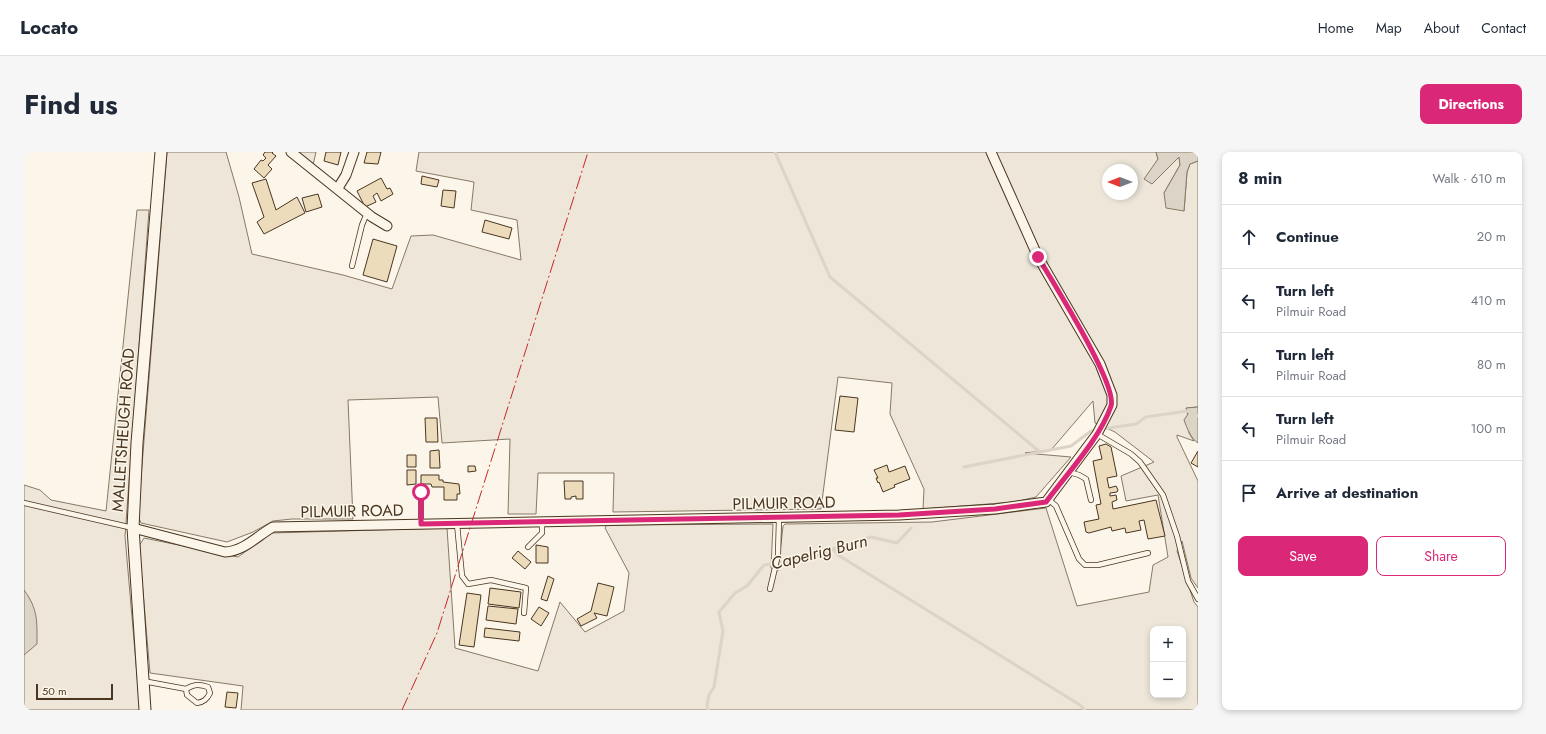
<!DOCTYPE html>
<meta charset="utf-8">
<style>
body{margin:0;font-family:Jost,sans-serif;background:#f6f6f7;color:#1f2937}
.controls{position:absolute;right:12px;bottom:12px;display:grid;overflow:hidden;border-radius:8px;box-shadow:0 2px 6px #0003}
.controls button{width:36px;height:36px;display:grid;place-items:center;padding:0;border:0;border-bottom:1px solid #e0e1e3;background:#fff;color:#1f2937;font:20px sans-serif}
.compass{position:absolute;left:1078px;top:12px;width:36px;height:36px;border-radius:50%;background:#fff;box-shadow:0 2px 6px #0003;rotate:270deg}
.scale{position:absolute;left:12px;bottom:10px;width:77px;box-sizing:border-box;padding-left:4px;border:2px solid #4a3520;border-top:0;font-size:11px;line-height:14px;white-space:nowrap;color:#4a3520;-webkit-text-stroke:3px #fbf6e9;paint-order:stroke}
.stop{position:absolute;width:12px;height:12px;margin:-9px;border:3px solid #db2777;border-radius:50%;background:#fff}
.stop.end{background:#db2777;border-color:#fff;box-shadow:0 1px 4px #0008}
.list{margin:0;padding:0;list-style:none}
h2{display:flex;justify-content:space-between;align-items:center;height:52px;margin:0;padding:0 16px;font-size:17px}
h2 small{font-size:13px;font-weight:400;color:#747a83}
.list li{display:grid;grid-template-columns:26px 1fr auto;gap:12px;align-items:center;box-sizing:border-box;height:64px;padding:0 16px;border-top:1px solid #e0e1e3}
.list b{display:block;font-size:15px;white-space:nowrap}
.list p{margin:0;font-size:13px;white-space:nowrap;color:#747a83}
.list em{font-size:13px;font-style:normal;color:#747a83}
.actions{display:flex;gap:8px;padding:12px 16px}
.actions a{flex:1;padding:9px 0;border:1px solid #db2777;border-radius:8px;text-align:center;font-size:14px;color:#db2777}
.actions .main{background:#db2777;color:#fff}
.icon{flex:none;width:22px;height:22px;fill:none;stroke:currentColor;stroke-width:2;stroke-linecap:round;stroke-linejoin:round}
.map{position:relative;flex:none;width:1174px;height:558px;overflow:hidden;border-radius:8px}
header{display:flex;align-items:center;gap:24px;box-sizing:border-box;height:56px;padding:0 20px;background:#fff;border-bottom:1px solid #e0e1e3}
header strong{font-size:19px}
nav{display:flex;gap:22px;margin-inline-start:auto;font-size:14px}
.intro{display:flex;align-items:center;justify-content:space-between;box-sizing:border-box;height:96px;padding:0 24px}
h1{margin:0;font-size:28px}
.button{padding:10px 18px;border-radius:8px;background:#db2777;color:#fff;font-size:14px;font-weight:700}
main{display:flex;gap:24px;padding:0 24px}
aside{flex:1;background:#fff;border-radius:8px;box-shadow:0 2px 6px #0003}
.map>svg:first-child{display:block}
</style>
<header>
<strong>Locato</strong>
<nav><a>Home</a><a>Map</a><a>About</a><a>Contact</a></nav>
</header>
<div class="intro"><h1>Find us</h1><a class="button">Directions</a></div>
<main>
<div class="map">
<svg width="1174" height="558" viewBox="0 0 1174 558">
<rect width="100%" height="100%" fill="#fbf6e9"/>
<!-- green -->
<path fill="#ede6d9" stroke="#887966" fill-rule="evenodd" d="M143,0H202L215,45L228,102L319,123L368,137L387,84L409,83L497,108L493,68L447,58L450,30L392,19L395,0H1132L1134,7L1128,32L1155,5L1156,13L1140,41L1160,59L1163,20L1166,12L1174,9V255L1163,256L1165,281L1170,289L1153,283V285L1174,329V436L1167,426L1158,389L1153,399L1170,450L1174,455V558H217L219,534L126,521L115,394L120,386L214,405L247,381L423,376L431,496L514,519L536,450L561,480L600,459L605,421L581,376L583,373L749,372L747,416L754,419L759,374L761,372L908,370L1022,356L1053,454L1125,440L1129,413L1144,405L1134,343L1102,349L1097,324L1130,310L1091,280L1071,271L1069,249L1027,298L1001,301L1047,305L1012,345L990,350L899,357L900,337L866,262L868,231L814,225L797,357L589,360L590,321H514L512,362H484L486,287L418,291L414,245L324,248L329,367H268L249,369L229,380L203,390L117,371L114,364ZM1084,18H1108V42H1084ZM1129,477H1159V543H1129Z
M273,0H292L289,13Z
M113,58H125L101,384L116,558H0V333L16,338L27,348L82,359Z"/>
<!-- water -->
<path fill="#dcd4c6" stroke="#887966" d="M1132,0H1174V9L1166,12L1163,20L1160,59L1142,56L1140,41L1156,13L1155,5L1128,32L1120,27L1134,7Z
M1174,255V291C1167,287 1163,276 1160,268L1164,262L1162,256Z
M0,438C14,457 13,469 13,492L0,503Z"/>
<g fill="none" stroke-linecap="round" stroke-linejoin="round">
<!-- stream -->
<path stroke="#dcd4c6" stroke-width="3" d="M751,0L806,125L1016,300
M1078,277L1112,272L1122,265L1163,259L1174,264
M940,315L1047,294L1067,279L1072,278
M809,397L814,403L1056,553L1061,558
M684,558L683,553L685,543L690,535L699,479L695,460L711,441L723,434L740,413L787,406L809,397L847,385L873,391L887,376"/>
</g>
<!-- building -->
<path fill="#ecdcbc" stroke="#4a3520" d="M241,0H249L248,1L252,4L244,13L248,17L240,26L230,17L237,8L239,9L242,6L239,3Z
M302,0H317L314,13L300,9Z
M343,0H357L354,12L340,11Z
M398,24L415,28L413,35L397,32Z
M357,26L363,37L366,36L369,42L357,49L353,41L349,44L352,50L341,55L333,39Z
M242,27L252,58L273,45L281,61L240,82L233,70L240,65L228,31Z
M419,38L432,39L430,56L417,54Z
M294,42L298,55L282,60L278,46Z
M461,68L488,76L485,87L458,80Z
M349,87L373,94L363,130L339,123Z
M816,244L834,246L830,280L811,278Z
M401,266H413L414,290H402Z
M1082,292L1087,295L1093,324L1083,326L1085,336L1092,334L1094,338L1093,340L1086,341V344L1092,343L1093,348L1088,350L1089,357L1132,348L1141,384L1124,387L1120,368L1115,369L1117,378L1102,381L1101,376L1088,379L1087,375L1065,381L1062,380L1060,370L1075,367L1072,353L1077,352L1069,309L1078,307L1075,294Z
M415,298L416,316H406V299Z
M1174,299V315L1167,311Z
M383,303H392V315H383Z
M863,313L865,320L881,314L886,327L870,333L871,335L859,340L855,330L854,331L852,326H854L850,318Z
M444,314H451L452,319L444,320Z
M383,318H392V332L383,333Z
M397,323H415V328H419V330L435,332L436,342H433V348H420V335H408L407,332H397Z
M540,329H559V347H552V344L547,345V347H541Z
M512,393L524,395V411H512Z
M494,399L507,410L501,417L488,406Z
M524,424L530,427L523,449L517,447Z
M574,431L590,435L583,464L570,461L573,466L557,474L553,467L567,459Z
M466,436L497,440L495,456L464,452Z
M443,441L457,443L450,495L435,493Z
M464,454L494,457L492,472L462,468Z
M515,455L525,461L517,474L507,467Z
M461,476L496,480L495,489L460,485Z
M203,540L214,541L212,556L201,555Z"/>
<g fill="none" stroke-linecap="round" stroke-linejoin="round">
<defs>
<path id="service" d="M328,114L338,73L343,61
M1073,282L1107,302L1116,310L1139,343L1153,384L1164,429L1174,447
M1045,320L1055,323L1062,327L1067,348
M1024,347L1032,354L1055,407L1061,413H1074L1124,401
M0,351L109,376
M433,372L438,424L444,432L467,428L502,436L500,461
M397,373V340
M504,395L518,381V370
M746,437L754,403L755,366
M119,529L162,537C171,532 175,532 184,535L186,541C183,547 180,550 173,551L163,543L162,537"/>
<path id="minor" d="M267,0L348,65L363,74
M314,36L322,23L330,0
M109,376L201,400C220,399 233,384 249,375L875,363L971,357L1022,350L1073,282L1088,253V243L1076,212L1014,105L967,0"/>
<path id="tertiary" d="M121,558L109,376L113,291L137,0"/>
</defs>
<!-- service casing -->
<use href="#service" stroke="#4a3520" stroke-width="6"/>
<!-- minor casing -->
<use href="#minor" stroke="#4a3520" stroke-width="11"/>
<!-- tertiary casing -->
<use href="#tertiary" stroke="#4a3520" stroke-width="13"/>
<!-- service -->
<use href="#service" stroke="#fbf6e9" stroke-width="4.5"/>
<!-- minor -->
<use href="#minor" stroke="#fbf6e9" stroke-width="9"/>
<!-- tertiary -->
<use href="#tertiary" stroke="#fbf6e9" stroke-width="11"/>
<!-- power -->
<path stroke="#c62828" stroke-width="1" stroke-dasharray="14 3 2 3" stroke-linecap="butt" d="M378,558L413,481L564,0"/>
</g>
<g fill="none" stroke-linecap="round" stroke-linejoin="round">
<!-- route -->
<path stroke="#db2777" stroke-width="5" d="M397,340V372L875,363L971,357L1022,350C1042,323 1077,285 1087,254C1094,233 1028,129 1014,105"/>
</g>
<g text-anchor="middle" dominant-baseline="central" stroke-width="3" stroke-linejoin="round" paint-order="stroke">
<!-- street labels -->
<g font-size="16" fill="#4a3520" stroke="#fbf6e9">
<text transform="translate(99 278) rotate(-86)">MALLETSHEUGH ROAD</text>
<text transform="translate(760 351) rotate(-1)">PILMUIR ROAD</text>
<text transform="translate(328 359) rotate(-1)">PILMUIR ROAD</text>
</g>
<!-- water labels -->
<g font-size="17" font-style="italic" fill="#4a3520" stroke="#fbf6e9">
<text transform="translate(795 400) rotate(-14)">Capelrig Burn</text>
</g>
</g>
</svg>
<div class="controls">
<button>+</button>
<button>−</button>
</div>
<svg class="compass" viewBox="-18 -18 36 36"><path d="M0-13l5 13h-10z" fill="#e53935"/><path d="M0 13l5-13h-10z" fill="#747a83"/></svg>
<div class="scale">50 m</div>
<div class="stop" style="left:397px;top:340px"></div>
<div class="stop end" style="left:1014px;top:105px"></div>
</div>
<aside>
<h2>8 min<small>Walk · 610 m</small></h2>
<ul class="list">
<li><svg class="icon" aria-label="ahead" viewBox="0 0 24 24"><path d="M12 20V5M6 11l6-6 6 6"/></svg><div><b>Continue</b></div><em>20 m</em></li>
<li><svg class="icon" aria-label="left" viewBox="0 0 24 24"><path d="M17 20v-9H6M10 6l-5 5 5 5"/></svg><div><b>Turn left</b><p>Pilmuir Road</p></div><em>410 m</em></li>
<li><svg class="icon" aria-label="left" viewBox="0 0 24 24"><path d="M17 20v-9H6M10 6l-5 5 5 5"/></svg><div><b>Turn left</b><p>Pilmuir Road</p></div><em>80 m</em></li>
<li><svg class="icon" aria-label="left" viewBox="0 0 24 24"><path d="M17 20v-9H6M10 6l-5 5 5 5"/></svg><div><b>Turn left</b><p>Pilmuir Road</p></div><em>100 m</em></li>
<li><svg class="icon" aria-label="arrive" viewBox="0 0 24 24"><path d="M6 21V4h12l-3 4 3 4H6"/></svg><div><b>Arrive at destination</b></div></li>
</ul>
<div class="actions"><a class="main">Save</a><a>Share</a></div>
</aside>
</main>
